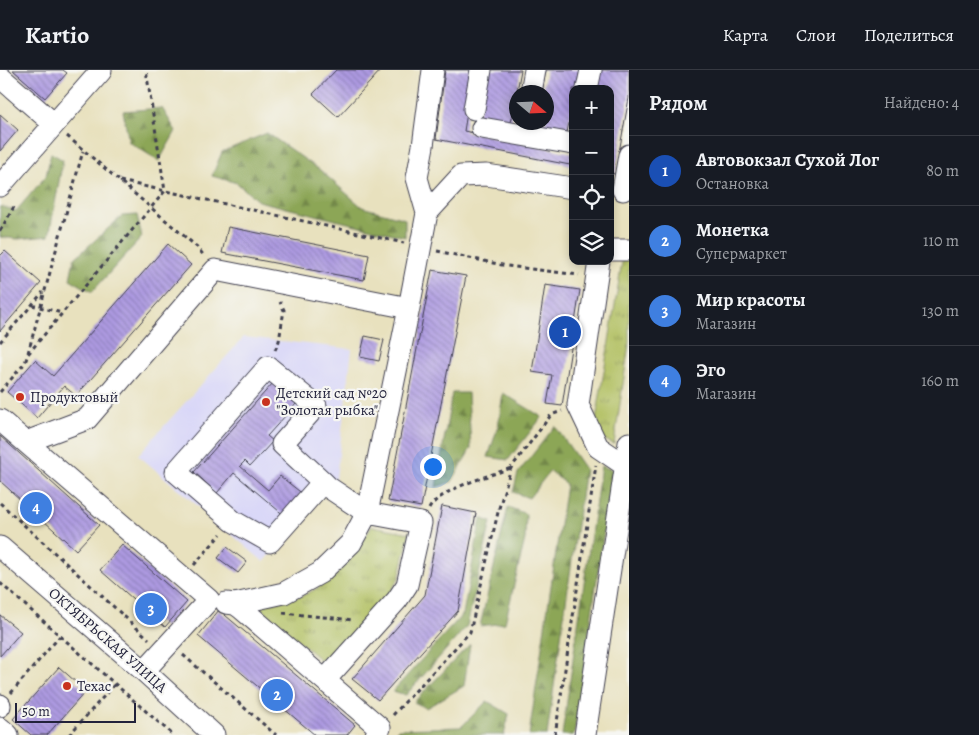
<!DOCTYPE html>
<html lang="ru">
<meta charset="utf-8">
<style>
body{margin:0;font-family:Alegreya,serif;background:#242831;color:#f1f3f6}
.controls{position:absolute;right:15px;top:15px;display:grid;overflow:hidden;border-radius:10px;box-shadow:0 2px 8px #0003}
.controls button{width:45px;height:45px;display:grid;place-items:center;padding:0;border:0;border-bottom:1px solid #363941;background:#171b24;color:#f1f3f6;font:25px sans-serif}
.compass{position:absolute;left:509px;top:15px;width:45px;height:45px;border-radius:50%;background:#171b24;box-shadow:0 2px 8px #0003;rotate:109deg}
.scale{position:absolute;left:15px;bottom:12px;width:121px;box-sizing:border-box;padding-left:5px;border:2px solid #22223b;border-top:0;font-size:14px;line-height:18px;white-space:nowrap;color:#22223b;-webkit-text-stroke:4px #f6f6f2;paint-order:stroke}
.you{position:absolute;left:432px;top:396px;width:18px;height:18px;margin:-12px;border:4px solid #fff;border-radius:50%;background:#1a73e8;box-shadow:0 0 0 8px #1a73e833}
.badge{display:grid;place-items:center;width:32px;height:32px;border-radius:50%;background:#c8321e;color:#fff;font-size:16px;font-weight:700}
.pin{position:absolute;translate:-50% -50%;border:2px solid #fff;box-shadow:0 1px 5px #0006}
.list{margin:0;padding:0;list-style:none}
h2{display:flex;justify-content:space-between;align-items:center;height:65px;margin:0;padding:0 20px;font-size:21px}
h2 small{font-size:16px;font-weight:400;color:#9ea1a6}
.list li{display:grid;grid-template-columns:32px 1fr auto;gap:15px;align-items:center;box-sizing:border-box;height:70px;padding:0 20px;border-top:1px solid #363941}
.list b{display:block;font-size:19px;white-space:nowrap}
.list p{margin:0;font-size:16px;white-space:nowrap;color:#9ea1a6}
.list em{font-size:16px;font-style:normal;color:#9ea1a6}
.icon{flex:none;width:28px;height:28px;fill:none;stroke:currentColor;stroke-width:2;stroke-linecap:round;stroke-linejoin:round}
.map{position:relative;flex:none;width:629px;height:665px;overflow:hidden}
header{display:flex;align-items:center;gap:30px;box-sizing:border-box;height:70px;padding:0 25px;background:#171b24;border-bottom:1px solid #363941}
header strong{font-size:24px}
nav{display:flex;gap:28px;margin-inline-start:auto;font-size:18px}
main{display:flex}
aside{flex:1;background:#171b24}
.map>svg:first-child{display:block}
</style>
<header>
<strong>Kartio</strong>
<nav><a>Карта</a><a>Слои</a><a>Поделиться</a></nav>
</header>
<main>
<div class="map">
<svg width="629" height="665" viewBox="0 0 629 665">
<defs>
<pattern id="grass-tufts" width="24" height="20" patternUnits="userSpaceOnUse" patternTransform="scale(1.25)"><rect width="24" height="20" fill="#b1bf61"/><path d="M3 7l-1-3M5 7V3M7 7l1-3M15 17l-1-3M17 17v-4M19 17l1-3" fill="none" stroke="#909b51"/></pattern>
<pattern id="forest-firs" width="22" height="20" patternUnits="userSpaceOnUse" patternTransform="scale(1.25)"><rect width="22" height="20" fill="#8ca657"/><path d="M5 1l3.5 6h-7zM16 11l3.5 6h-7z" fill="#728749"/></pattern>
<pattern id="building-back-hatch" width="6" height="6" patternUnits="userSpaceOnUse" patternTransform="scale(1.25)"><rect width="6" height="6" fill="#ad9ae1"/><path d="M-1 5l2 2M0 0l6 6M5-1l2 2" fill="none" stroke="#8c7db8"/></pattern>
</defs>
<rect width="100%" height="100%" fill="#f6f6f2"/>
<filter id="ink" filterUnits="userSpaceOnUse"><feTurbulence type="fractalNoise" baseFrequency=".02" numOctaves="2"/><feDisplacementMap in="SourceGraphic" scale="10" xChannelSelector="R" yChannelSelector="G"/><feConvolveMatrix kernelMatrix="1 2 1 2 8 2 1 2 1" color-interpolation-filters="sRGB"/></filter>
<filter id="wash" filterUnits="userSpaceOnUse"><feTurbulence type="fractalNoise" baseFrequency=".0096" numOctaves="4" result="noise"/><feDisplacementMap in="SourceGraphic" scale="20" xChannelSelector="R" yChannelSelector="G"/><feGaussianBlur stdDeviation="1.12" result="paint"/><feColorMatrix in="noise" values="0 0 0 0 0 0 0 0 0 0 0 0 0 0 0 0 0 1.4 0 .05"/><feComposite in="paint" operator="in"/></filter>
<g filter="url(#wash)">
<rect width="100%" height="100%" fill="#e8e1be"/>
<!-- built -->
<path fill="#d9d7f8" d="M244,267L352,279L336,408L264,492L138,385Z"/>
<!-- grass -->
<path fill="url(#grass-tufts)" stroke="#6a704e" d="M623,186L629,187V274L614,374L603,369L595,356Z
M372,456L410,463L399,508L384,532L325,594L257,535C270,532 285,531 298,527C332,516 354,485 372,456Z"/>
<!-- forest -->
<path fill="url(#forest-firs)" stroke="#576449" d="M162,38L176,61L159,91L129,72L123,41Z
M267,63L320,100L362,137L405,149V167L258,131L237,113L212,106L222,82Z
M51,83L63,90L49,166L18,169L0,167V136L16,141L46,106Z
M137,145L142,167L92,222L70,209L74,189L122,146Z
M452,323H468L471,378L452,412L436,417Z
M503,323L542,347L508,390L488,387L498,357Z
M555,356L585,399L547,665H529L566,414L550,401L529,428L513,422L518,403Z
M601,396L613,400L574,665H562Z
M508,437L526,444L525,469L505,553L480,556Z
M481,448L491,452L467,556L406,625L393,621L463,544Z
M470,574L464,616L426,638L414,632Z
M487,631L509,644L504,665H394L398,659L461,657Z"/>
<g id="blocks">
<!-- building -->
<path fill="url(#building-back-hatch)" d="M13,0H63L67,3L45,28Z
M336,0H381L338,47L313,24Z
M445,0H474L464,61L572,83L570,95L436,69Z
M487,0H521L510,58L477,51Z
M546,0H580L576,19H573V35L566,67L535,61L536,52H546V22H542Z
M599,0H629V28L615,104L610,103V19H595Z
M0,44L18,60L0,81Z
M228,157L369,185L364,210L222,183Z
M168,174L191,195L76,326L64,316L37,348L7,322L35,290L53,306Z
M5,181L41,213L0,261V186Z
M432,200L466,206L421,437L388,431Z
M545,215L580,220L562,336L547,334L552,305L532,302Z
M365,266L384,270L379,291L360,287Z
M273,313L296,334L267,366L273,371L250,396L245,391L240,396L268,420L280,406L304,425L286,447L234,403L217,423L194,402Z
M0,366L99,455L76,480L0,411Z
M442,436L476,443L458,541L378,630L352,609L425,525Z
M122,475L187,532L165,557L100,500Z
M227,477L247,492L238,503L218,488Z
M219,540L355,655L347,665H315L198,566Z
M0,545L21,562L0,586Z
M59,597L86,621L47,665H31L13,649Z"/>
</g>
</g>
<g filter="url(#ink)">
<use href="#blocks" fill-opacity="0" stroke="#403f4f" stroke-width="1"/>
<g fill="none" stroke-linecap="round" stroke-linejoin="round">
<defs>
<path id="minor" d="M0,7L54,54
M587,19L591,0
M531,22L535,0
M474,39L481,0
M482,58L573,74
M0,116L101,1L99,0
M623,120L629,85
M427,143L417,108L423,76L433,0
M610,180H629
M599,191L578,335L598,377L626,396
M409,238L427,143L461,106L486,105L573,118
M0,350L209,530L144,601
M26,372L87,349L215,200L409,238L367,443L421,453L407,515L397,530L325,610
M0,477L144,601L214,665
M226,533L235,534L242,539L380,658L376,665
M235,534L284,523L320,503L351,473L367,443L328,417L323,412L282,374L316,336L268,297L176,402L233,451L270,472L323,412
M0,635V636
M0,658L8,665
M585,665L629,373"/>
</defs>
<!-- minor casing -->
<use href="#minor" stroke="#403f4f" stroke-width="23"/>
<!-- path -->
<path stroke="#403f4f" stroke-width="3" stroke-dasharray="4 4" stroke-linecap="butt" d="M67,66L197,177L205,187
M120,111L404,173
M0,161L15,135
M437,181L507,196L579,205
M32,235L62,243
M0,272L43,222
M275,280L279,271L284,240L280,232
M28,283L83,81
M0,322L25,293L28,284L165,121L146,0
M0,433L149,569
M429,439C439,419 489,406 511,398
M194,495L221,464
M0,513L173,665
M283,543L354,550
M183,585L276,665
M11,623L60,566
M393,645L470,562L499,438L511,398L551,345L562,341
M69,665L115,614
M555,665L596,395"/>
<!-- minor -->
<use href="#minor" stroke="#fff" stroke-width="21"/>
</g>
</g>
<!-- markers -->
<g fill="#c8321e" stroke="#f6f6f2" stroke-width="2">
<circle cx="20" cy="327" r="5"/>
<circle cx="266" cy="332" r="5"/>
<circle cx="67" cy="616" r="5"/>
</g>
<g text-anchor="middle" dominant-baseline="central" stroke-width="4.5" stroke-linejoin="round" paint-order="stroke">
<!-- poi labels -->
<g font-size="15" fill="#22223b" stroke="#f6f6f2" text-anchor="start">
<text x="276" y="323">Детский сад №20<tspan x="276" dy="17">"Золотая рыбка"</tspan></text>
<text x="30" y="327">Продуктовый</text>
<text x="77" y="616">Техас</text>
</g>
<!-- street labels -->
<g font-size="15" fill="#22223b" stroke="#f6f6f2">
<text transform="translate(108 570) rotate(41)">ОКТЯБРЬСКАЯ УЛИЦА</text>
</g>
</g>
</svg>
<div class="controls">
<button>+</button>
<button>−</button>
<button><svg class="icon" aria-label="locate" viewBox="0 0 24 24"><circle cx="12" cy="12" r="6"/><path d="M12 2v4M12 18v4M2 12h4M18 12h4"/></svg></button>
<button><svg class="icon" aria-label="layers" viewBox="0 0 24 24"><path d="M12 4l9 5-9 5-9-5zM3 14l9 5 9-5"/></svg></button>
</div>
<svg class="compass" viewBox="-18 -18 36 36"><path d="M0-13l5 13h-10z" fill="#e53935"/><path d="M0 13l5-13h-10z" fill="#9ea1a6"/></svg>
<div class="scale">50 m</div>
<div class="you"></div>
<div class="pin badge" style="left:565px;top:262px;background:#1a4fb4">1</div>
<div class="pin badge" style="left:277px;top:625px;background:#3f7fe0">2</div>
<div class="pin badge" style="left:151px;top:539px;background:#3f7fe0">3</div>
<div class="pin badge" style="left:36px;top:438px;background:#3f7fe0">4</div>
</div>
<aside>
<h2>Рядом<small>Найдено: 4</small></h2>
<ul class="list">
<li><span class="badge" style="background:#1a4fb4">1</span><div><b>Автовокзал Сухой Лог</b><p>Остановка</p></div><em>80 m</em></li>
<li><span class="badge" style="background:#3f7fe0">2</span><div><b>Монетка</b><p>Супермаркет</p></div><em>110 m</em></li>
<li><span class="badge" style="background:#3f7fe0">3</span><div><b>Мир красоты</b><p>Магазин</p></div><em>130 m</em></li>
<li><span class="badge" style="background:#3f7fe0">4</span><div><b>Эго</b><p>Магазин</p></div><em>160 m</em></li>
</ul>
</aside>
</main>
